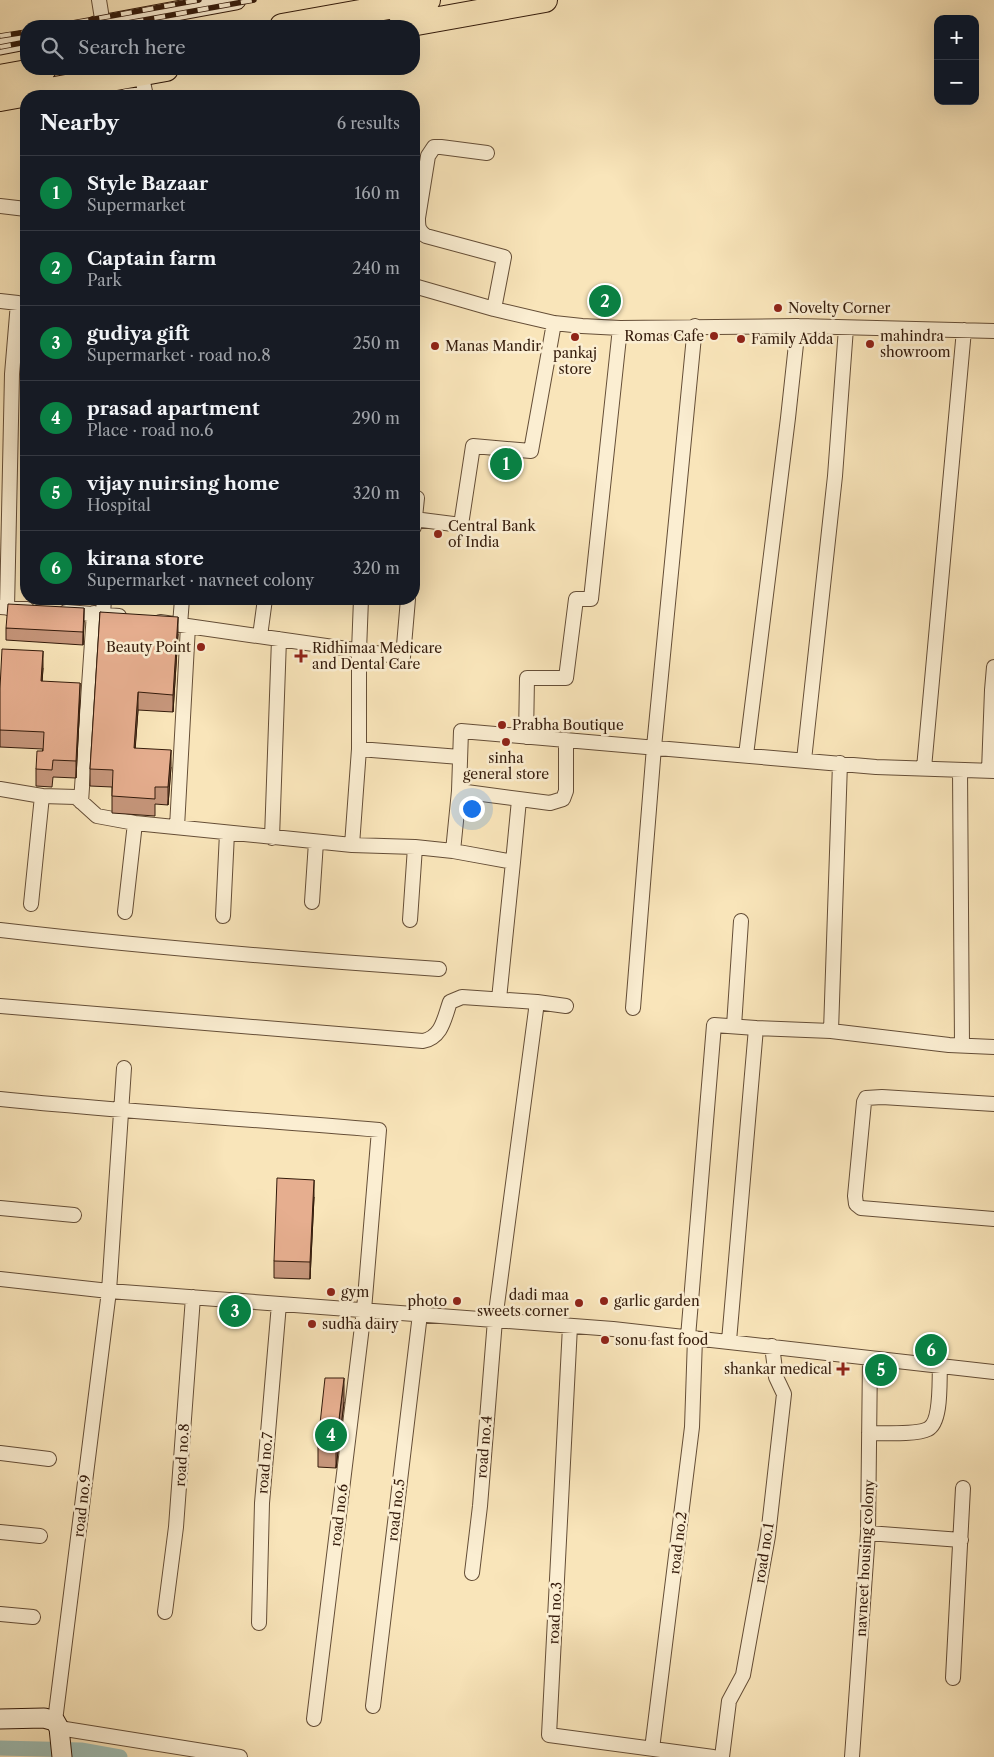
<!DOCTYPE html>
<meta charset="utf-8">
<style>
body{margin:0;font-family:"Libre Caslon Text",serif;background:#20242c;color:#f1f3f6}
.controls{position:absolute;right:15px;top:15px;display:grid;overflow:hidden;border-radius:10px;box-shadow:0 5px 20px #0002}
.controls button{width:45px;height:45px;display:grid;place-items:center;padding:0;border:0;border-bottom:1px solid #363941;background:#171b24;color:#f1f3f6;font:25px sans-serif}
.you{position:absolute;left:471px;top:808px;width:18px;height:18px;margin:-12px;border:4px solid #fff;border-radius:50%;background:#1a73e8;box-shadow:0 0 0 8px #1a73e833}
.badge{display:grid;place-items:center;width:32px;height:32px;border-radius:50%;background:#0b8043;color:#fff;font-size:16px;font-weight:700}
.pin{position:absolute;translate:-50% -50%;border:2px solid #fff;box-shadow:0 1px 5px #0006}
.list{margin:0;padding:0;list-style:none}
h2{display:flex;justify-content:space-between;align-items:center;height:65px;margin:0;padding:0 20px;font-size:21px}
h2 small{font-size:16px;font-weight:400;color:#9ea1a6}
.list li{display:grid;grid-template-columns:32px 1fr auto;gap:15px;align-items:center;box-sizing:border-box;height:75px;padding:0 20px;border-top:1px solid #363941}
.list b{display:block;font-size:19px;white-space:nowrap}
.list p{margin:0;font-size:16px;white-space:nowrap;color:#9ea1a6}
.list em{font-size:16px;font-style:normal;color:#9ea1a6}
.icon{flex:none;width:28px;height:28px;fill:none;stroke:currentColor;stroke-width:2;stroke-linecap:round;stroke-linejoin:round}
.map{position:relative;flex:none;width:994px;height:1757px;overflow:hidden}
.search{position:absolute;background:#171b24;box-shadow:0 5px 20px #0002;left:20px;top:20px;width:400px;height:55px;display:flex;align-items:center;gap:12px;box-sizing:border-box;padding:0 18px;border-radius:20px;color:#9ea1a6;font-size:19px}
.panel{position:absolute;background:#171b24;box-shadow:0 5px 20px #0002;left:20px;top:90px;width:400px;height:515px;border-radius:20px}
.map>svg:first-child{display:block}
</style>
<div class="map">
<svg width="994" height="1757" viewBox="0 0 994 1757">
<rect width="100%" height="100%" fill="#f9e5ba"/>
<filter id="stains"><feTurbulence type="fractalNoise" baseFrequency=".004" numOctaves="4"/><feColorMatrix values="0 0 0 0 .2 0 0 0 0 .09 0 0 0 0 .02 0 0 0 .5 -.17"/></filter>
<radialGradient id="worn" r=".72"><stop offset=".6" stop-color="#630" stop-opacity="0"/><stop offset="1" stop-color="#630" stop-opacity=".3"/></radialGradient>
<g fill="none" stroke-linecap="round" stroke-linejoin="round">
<!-- canal -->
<path stroke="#9ebeb5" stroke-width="15" d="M0,1748L81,1750L120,1757"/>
<defs>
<path id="street" d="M99,0L103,25
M141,73L146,96
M126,96L145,94
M487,153L441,147H434L428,156L418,218C418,226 418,231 426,236L504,257L494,309
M0,206L26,209
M414,286L494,309L554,323L582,326L620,328L798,326L994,331
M0,301L18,303L12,374L7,608
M414,519L461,525L473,446L531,451L554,323
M414,527L417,498
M0,607L27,609
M66,612L119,616
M103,614L104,599
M160,622L403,657L408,599
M180,625L182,599
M260,636L265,599
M526,737L527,678H566L576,599H591L620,328
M359,749L460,757
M746,755L788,418L798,326
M804,760L835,476L846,328
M840,763L831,1031L949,1045L994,1047
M924,768L964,330
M960,770L962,1045
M989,771L992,690L994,667
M0,789L42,796L31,904
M459,791L550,803L563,799L566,791V740
M42,796L76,797L97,816L135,823L352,845L415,847L410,920
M81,802L94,613
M177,827L188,626
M272,838L279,639
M352,845L359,749V651L361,599
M415,847L453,851
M513,862L519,800
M312,902L316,842
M125,912L135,823
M223,916L227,833
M0,930C146,947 292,959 439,969
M499,999L513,862L453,851L459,791L461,731L876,767L994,771
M0,1006L423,1041C442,1037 444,1019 450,1002L462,997L537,1002
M633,1008L654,747L695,326
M734,1026L741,921
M0,1099C126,1112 252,1119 379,1130L364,1310L314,1719
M994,1104L882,1097L866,1098L864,1102L855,1196L856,1204L861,1208L994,1219
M0,1208L74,1215
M0,1279L109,1291L613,1329L994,1372
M570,1326L549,1735L713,1757
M688,1337L714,1025L756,1028
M729,1341L756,1028L831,1031
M869,1433C883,1433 917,1435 928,1429C942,1422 939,1380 940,1366
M0,1453L49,1459
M0,1532L40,1536
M868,1533L961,1540
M472,1573L480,1506L495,1320L537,1002L566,1006
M165,1612L176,1527L193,1297
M0,1614L33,1617
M259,1623L262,1503L279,1304
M953,1678L963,1488
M373,1706L420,1314
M55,1721L109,1291L124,1068
M59,1728L240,1757
M652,1749L692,1427L695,1338
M722,1757L729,1701L743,1675L768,1536L784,1394L776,1377L772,1346
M852,1757L868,1533L870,1358"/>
<path id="secondary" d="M95,26L236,0
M0,45L26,40
M0,1719L44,1718L55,1721L59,1728L62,1757"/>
<path id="highway" d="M282,26L428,0
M400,26L545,0
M0,77L44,69
M0,99L166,69"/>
</defs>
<!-- street casing -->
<use href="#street" stroke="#654e37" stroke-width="16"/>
<!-- secondary casing -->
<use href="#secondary" stroke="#341b0b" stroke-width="21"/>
<!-- highway casing -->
<use href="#highway" stroke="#341b0b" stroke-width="26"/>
<!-- street -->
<use href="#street" stroke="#fbeed2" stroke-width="14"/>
<!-- secondary -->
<use href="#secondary" stroke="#fbeed2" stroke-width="19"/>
<!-- highway -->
<use href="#highway" stroke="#f9e5ba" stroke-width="24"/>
<defs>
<path id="rail" d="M56,26L199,0
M111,26L254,0
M0,36L26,32
M0,47L26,42"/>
</defs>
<!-- rail casing -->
<use href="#rail" stroke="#341b0b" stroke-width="5.5"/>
<!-- rail -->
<use href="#rail" stroke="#fbeed2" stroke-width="4" stroke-dasharray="11" stroke-linecap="butt"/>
</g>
<!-- wall -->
<path fill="#c6967b" stroke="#341b0b" d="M100,612L178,634L173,712L138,710L135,748L171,767L168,805L155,804V816L112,813V787L90,786V769Z
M84,621L83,645L6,640V628Z
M43,668L42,681L80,700L76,778L53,777L52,787L36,786V769L43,749L0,747V688Z
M314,1197L310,1279L274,1278V1261Z
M344,1402L336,1468L318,1467V1442Z"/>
<!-- shaded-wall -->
<path fill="#a17a64" stroke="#341b0b" d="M84,608V621L83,645V632Z
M178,617V634L173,712V695Z
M43,651V668L41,698V681Z
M80,683V700L76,778V761Z
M138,692V710L134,765V748Z
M171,750V767L168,805V787Z
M314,1180V1197L310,1279V1262Z
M344,1378V1402L336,1468V1444Z"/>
<!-- building -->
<path fill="#e6ae8f" stroke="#341b0b" d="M8,604L84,608L83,632L6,628Z
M100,612L178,617L173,695L138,692L134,748L171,750L168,787H155V799L112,796L113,770L90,769Z
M2,649L43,651L41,681L80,683L76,761L53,760L52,770L36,769L37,751H43L44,732L0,730V688Z
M277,1178L314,1180L310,1262L274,1261Z
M325,1378H344L336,1444L318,1442Z"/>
<!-- markers -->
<g fill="#8f2418" stroke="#fbeed2" stroke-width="2">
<circle cx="778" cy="308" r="5"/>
<circle cx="714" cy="336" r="5"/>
<circle cx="575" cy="337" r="5"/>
<circle cx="741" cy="339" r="5"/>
<circle cx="870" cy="344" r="5"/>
<circle cx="435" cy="346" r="5"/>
<circle cx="438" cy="534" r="5"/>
<circle cx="201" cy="647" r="5"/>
<path d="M298.5 648.5h5v5h5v5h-5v5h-5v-5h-5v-5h5z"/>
<circle cx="502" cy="725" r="5"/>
<circle cx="506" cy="742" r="5"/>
<circle cx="331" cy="1292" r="5"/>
<circle cx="457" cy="1301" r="5"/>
<circle cx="604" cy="1301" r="5"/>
<circle cx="579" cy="1303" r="5"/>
<circle cx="312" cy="1324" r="5"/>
<circle cx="605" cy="1340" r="5"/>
<path d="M840.5 1361.5h5v5h5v5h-5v5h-5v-5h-5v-5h5z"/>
</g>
<g text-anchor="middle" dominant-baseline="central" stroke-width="5" stroke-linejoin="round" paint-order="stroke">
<!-- poi labels -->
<g font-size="14" fill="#341b0b" stroke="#fbeed2" text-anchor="start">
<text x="788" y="308">Novelty Corner</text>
<text x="704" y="336" text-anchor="end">Romas Cafe</text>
<text x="880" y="336">mahindra<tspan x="880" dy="16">showroom</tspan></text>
<text x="751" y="339">Family Adda</text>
<text x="445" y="346">Manas Mandir</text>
<text x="575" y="353" text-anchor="middle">pankaj<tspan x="575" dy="16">store</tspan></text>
<text x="448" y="526">Central Bank<tspan x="448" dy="16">of India</tspan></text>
<text x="191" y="647" text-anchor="end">Beauty Point</text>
<text x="312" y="648">Ridhimaa Medicare<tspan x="312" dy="16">and Dental Care</tspan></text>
<text x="512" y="725">Prabha Boutique</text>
<text x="506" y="758" text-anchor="middle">sinha<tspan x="506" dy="16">general store</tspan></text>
<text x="341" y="1292">gym</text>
<text x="569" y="1295" text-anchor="end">dadi maa<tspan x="569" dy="16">sweets corner</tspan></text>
<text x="447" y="1301" text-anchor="end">photo</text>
<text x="614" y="1301">garlic garden</text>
<text x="322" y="1324">sudha dairy</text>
<text x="615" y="1340">sonu fast food</text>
<text x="832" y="1369" text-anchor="end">shankar medical</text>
</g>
<!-- street labels -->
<g font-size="14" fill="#341b0b" stroke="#fbeed2">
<text transform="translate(484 1447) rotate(-85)">road no.4</text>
<text transform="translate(182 1455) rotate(-86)">road no.8</text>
<text transform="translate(265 1463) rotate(-85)">road no.7</text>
<text transform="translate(82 1506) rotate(-83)">road no.9</text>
<text transform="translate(396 1510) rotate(-83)">road no.5</text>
<text transform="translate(339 1515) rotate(-83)">road no.6</text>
<text transform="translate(678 1543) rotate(-83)">road no.2</text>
<text transform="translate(764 1553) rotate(-81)">road no.1</text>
<text transform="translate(865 1558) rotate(-87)">navneet housing colony</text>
<text transform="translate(555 1613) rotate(-87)">road no.3</text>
</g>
</g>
<rect width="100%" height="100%" filter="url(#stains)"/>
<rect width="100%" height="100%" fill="url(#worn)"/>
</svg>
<div class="controls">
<button>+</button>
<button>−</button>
</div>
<div class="you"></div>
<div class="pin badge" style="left:506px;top:464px">1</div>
<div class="pin badge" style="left:605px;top:301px">2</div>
<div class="pin badge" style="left:235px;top:1311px">3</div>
<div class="pin badge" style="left:331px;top:1435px">4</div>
<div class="pin badge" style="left:881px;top:1370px">5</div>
<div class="pin badge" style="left:931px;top:1350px">6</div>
<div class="search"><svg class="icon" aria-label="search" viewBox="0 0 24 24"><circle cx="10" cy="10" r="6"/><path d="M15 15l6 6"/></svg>Search here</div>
<section class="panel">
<h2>Nearby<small>6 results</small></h2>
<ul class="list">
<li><span class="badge">1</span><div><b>Style Bazaar</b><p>Supermarket</p></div><em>160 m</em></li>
<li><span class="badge">2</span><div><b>Captain farm</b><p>Park</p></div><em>240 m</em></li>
<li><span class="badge">3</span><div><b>gudiya gift</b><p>Supermarket · road no.8</p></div><em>250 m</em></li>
<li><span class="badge">4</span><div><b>prasad apartment</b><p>Place · road no.6</p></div><em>290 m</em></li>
<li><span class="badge">5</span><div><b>vijay nuirsing home</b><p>Hospital</p></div><em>320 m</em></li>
<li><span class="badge">6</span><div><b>kirana store</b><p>Supermarket · navneet colony</p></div><em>320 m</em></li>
</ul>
</section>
</div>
